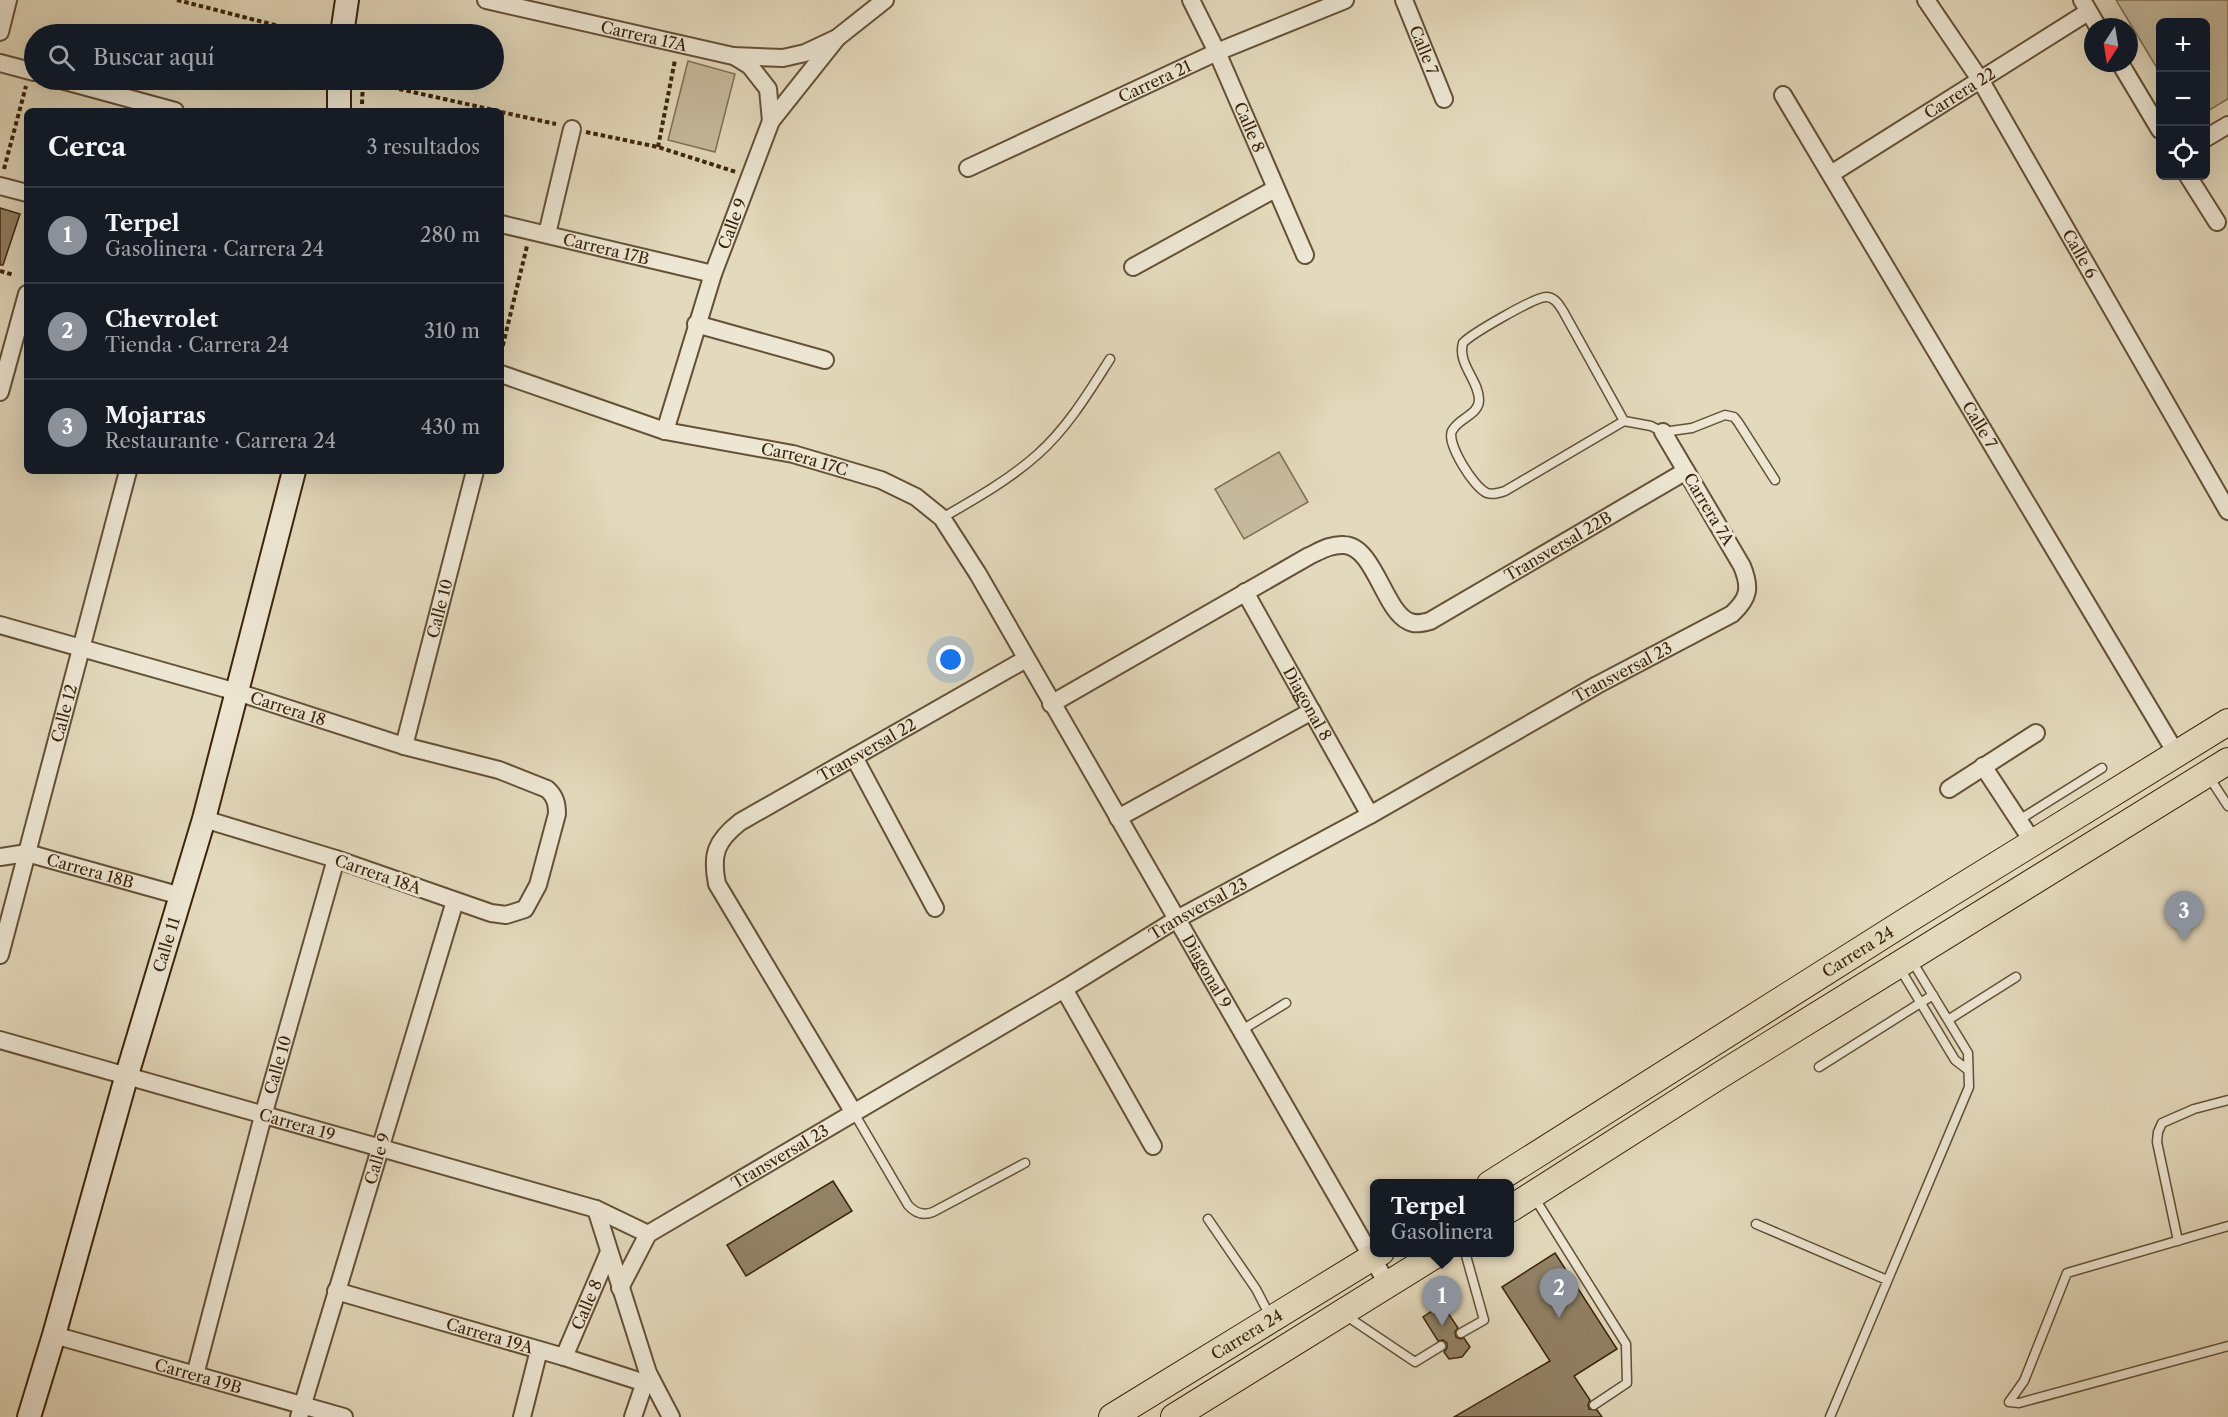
<!DOCTYPE html>
<html lang="es">
<meta charset="utf-8">
<style>
body{margin:0;font-family:"Libre Caslon Text",serif;background:#20242c;color:#f1f3f6}
.controls{position:absolute;right:18px;top:18px;display:grid;overflow:hidden;border-radius:9px;box-shadow:0 6px 24px #0002}
.controls button{width:54px;height:54px;display:grid;place-items:center;padding:0;border:0;border-bottom:2px solid #363941;background:#171b24;color:#f1f3f6;font:30px sans-serif}
.compass{position:absolute;left:2084px;top:18px;width:54px;height:54px;border-radius:50%;background:#171b24;box-shadow:0 6px 24px #0002;rotate:192deg}
.you{position:absolute;left:951px;top:660px;width:21px;height:21px;margin:-15px;border:4px solid #fff;border-radius:50%;background:#1a73e8;box-shadow:0 0 0 9px #1a73e833}
.badge{display:grid;place-items:center;width:39px;height:39px;border-radius:50%;background:#8c9099;color:#fff;font-size:20px;font-weight:700}
.pin{position:absolute;translate:-50% -50px;filter:drop-shadow(0 2px 3px #0008)}
.pin::after{content:'';position:absolute;top:32px;width:21px;height:18px;background:inherit;clip-path:polygon(0 0,100% 0,50% 100%)}
.popup{position:absolute;left:1370px;top:1179px;width:144px;height:78px;box-sizing:border-box;display:grid;place-content:center;border-radius:9px;background:#171b24;filter:drop-shadow(0 2px 4px #0005);font-size:20px;white-space:nowrap;color:#9ea1a6}
.popup b{font-size:22px;color:#f1f3f6}
.popup::after{content:'';position:absolute;left:50%;top:100%;margin-left:-12px;border:12px solid transparent;border-top-color:#171b24}
.list{margin:0;padding:0;list-style:none}
h2{display:flex;justify-content:space-between;align-items:center;height:78px;margin:0;padding:0 24px;font-size:26px}
h2 small{font-size:20px;font-weight:400;color:#9ea1a6}
.list li{display:grid;grid-template-columns:39px 1fr auto;gap:18px;align-items:center;box-sizing:border-box;height:96px;padding:0 24px;border-top:2px solid #363941}
.list b{display:block;font-size:22px;white-space:nowrap}
.list p{margin:0;font-size:20px;white-space:nowrap;color:#9ea1a6}
.list em{font-size:20px;font-style:normal;color:#9ea1a6}
.icon{flex:none;width:33px;height:33px;fill:none;stroke:currentColor;stroke-width:2;stroke-linecap:round;stroke-linejoin:round}
.map{position:relative;flex:none;width:2228px;height:1417px;overflow:hidden}
.search{position:absolute;background:#171b24;box-shadow:0 6px 24px #0002;left:24px;top:24px;width:480px;height:66px;display:flex;align-items:center;gap:15px;box-sizing:border-box;padding:0 21px;border-radius:33px;color:#9ea1a6;font-size:22px}
.panel{position:absolute;background:#171b24;box-shadow:0 6px 24px #0002;left:24px;top:108px;width:480px;height:366px;border-radius:9px}
.map>svg:first-child{display:block}
</style>
<div class="map">
<svg width="2228" height="1417" viewBox="0 0 2228 1417">
<rect width="100%" height="100%" fill="#e3d9bc"/>
<filter id="stains"><feTurbulence type="fractalNoise" baseFrequency=".00333" numOctaves="4"/><feColorMatrix values="0 0 0 0 .2 0 0 0 0 .09 0 0 0 0 .02 0 0 0 .5 -.17"/></filter>
<radialGradient id="worn" r=".72"><stop offset=".6" stop-color="#630" stop-opacity="0"/><stop offset="1" stop-color="#630" stop-opacity=".3"/></radialGradient>
<!-- green -->
<path fill="#c6ba9e" stroke="#806f54" stroke-width="1.5" d="M2116,0H2228V99L2206,112V22H2160V73Z
M688,61L735,74L715,152L668,140Z
M1279,452L1308,502L1244,539L1215,489Z"/>
<!-- building -->
<path fill="#928266" stroke="#3b2409" stroke-width="1.5" d="M0,208L20,214L3,265H0Z
M833,1181L852,1211L746,1276L727,1245Z
M1555,1253L1617,1349L1574,1376L1590,1400L1588,1405L1589,1409L1597,1410L1602,1417H1454L1550,1361L1502,1287Z
M1438,1307H1444L1458,1328L1455,1332L1456,1337L1460,1339L1464,1338L1470,1347L1462,1357L1449,1359L1444,1352L1447,1348V1343L1443,1340L1438,1341L1423,1317Z"/>
<g fill="none" stroke-linecap="round" stroke-linejoin="round">
<defs>
<path id="lane" d="M1624,421L1505,491C1499,493 1493,495 1487,493C1474,488 1446,443 1452,431C1458,418 1479,415 1479,400C1479,380 1457,364 1463,343C1471,334 1535,297 1546,297C1555,297 1559,305 1563,311L1624,421L1651,426L1663,432L1692,428L1725,415L1734,417L1738,422L1775,480
M942,518C975,499 1009,480 1038,454C1068,427 1089,392 1110,359
M2209,777L2228,806
M2019,820L2102,768
M1899,967L1955,1060L1968,1070
M1948,1020L2016,977
M1242,1030L1286,1003
M1819,1067L1933,995
M854,1113L908,1205C915,1213 923,1216 933,1212L1025,1163
M1534,1197L1626,1344L1627,1383L1594,1405
M1208,1219L1256,1289L1270,1316
M1756,1224L1887,1280
M2228,1226L2067,1273L2024,1381L2009,1402L2019,1403L2228,1346
M2178,1241L2157,1142L2158,1132L2162,1123L2194,1109L2228,1100
M1345,1315L1415,1362L1441,1346
M1461,1333L1484,1320L1465,1252
M1830,1417L1969,1087L1968,1053L1912,961"/>
<g id="street">
<path id="s1" d="M486,0L733,56L783,58L805,53L837,38L885,0"/>
<path id="s2" d="M1191,0L1217,52L1305,255"/>
<path id="s3" d="M1404,0L1444,99"/>
<path id="s4" d="M1926,0L1981,81L2228,511"/>
<path d="M2082,0L2098,27"/>
<path d="M0,32L8,0"/>
<path d="M734,56L750,66L768,89L771,121"/>
<path d="M0,63L34,72"/>
<path d="M2120,63L2160,130"/>
<path d="M61,80L175,111"/>
<path id="s5" d="M1783,95L2176,753"/>
<path d="M2206,138L2228,125"/>
<path id="s6" d="M968,168L1217,52L1345,0"/>
<path id="s7" d="M1831,174L2088,12"/>
<path d="M2188,176L2217,222"/>
<path d="M0,186L27,193"/>
<path id="s8" d="M501,224L713,274"/>
<path d="M547,234L572,129"/>
<path d="M1133,267L1275,189"/>
<path d="M696,324L825,360"/>
<path id="s9" d="M501,374L665,431L793,454L881,480L916,497L942,518L978,574L1388,1285"/>
<path d="M0,392L27,294"/>
<path id="s10" d="M665,431L713,274L771,121L837,38"/>
<path id="s11" d="M1245,592L1370,815"/>
<path id="s12" d="M0,625L237,692L404,746L499,770L547,789C555,796 557,803 557,814L538,885L525,909L506,915L491,913L336,859L204,819"/>
<path id="s13" d="M1051,704L1309,556C1320,551 1331,544 1344,545C1374,546 1384,610 1408,621C1415,625 1422,623 1430,621L1686,471"/>
<path id="s14" d="M404,746L475,471"/>
<path d="M854,757L935,908"/>
<path d="M1983,766L2033,842"/>
<path d="M1949,789L2036,733"/>
<path d="M1118,818L1312,711"/>
<path id="s15" d="M0,857L27,853L181,896"/>
<path id="s16" d="M0,955L128,471"/>
<path d="M1064,989L1153,1146"/>
<path id="s17" d="M0,1040L596,1209L648,1234"/>
<path id="s18" d="M854,1113L717,884C711,854 716,841 740,822L1026,659"/>
<path d="M596,1209L648,1373L671,1417"/>
<path id="s19" d="M620,1288L648,1234L1064,989L1177,919L1370,815L1597,685L1732,614C1749,598 1751,588 1742,566L1663,432"/>
<path id="s20" d="M336,1291L564,1357L645,1383"/>
<path id="s21" d="M54,1335L344,1417"/>
<path id="s22" d="M564,1357L609,1252"/>
<path id="s23" d="M195,1375L263,1116L336,859"/>
<path id="s24" d="M299,1417L455,901"/>
<path d="M522,1417L539,1350"/>
<path d="M633,1417L648,1373"/>
</g>
<g id="secondary">
<path d="M342,34L347,0"/>
<path d="M339,111V80"/>
<path id="s25" d="M29,1417L54,1335L126,1078L204,819L294,471"/>
</g>
<g id="primary">
<path id="s26" d="M1490,1184L1914,916L2228,722"/>
<path d="M1510,1209L1722,1074L2228,761"/>
<path id="s27" d="M1112,1417L1381,1252"/>
<path d="M1174,1417L1440,1252"/>
</g>
</defs>
<!-- lane casing -->
<use href="#lane" stroke="#655136" stroke-width="11"/>
<!-- street casing -->
<use href="#street" stroke="#655136" stroke-width="20"/>
<!-- secondary casing -->
<use href="#secondary" stroke="#3b2409" stroke-width="26"/>
<!-- primary casing -->
<use href="#primary" stroke="#3b2409" stroke-width="28"/>
<!-- path -->
<path stroke="#3b2409" stroke-width="4" stroke-dasharray="4.5 3" stroke-linecap="butt" d="M177,0L310,34
M362,104L363,81L498,111
M501,112L556,124
M586,132L658,147L736,172
M658,147L675,60
M4,169L26,86
M0,271L14,275
M501,353L527,246"/>
<!-- lane -->
<use href="#lane" stroke="#ede6d3" stroke-width="8"/>
<!-- street -->
<use href="#street" stroke="#ede6d3" stroke-width="16"/>
<!-- secondary -->
<use href="#secondary" stroke="#ede6d3" stroke-width="22"/>
<!-- primary -->
<use href="#primary" stroke="#e3d9bc" stroke-width="26"/>
</g>
<g text-anchor="middle" dominant-baseline="central" stroke-width="6" stroke-linejoin="round" paint-order="stroke">
<!-- street labels -->
<g font-size="16" fill="#3b2409" stroke="#ede6d3">
<text stroke="none"><textPath href="#s1" startOffset="162">Carrera 17A</textPath></text>
<text stroke="none"><textPath href="#s3" startOffset="54">Calle 7</textPath></text>
<text stroke="none"><textPath href="#s6" startOffset="206">Carrera 21</textPath></text>
<text stroke="none"><textPath href="#s7" startOffset="152">Carrera 22</textPath></text>
<text stroke="none"><textPath href="#s2" startOffset="140">Calle 8</textPath></text>
<text stroke="none"><textPath href="#s10" startOffset="218">Calle 9</textPath></text>
<text stroke="none"><textPath href="#s8" startOffset="108">Carrera 17B</textPath></text>
<text stroke="none"><textPath href="#s4" startOffset="297">Calle 6</textPath></text>
<text stroke="none"><textPath href="#s5" startOffset="384">Calle 7</textPath></text>
<text stroke="none"><textPath href="#s9" startOffset="316">Carrera 17C</textPath></text>
<text transform="translate(1709 509) rotate(59)">Carrera 7A</text>
<text stroke="none"><textPath href="#s13" startOffset="608">Transversal 22B</textPath></text>
<text stroke="none"><textPath href="#s14" startOffset="142">Calle 10</textPath></text>
<text stroke="none"><textPath href="#s19" startOffset="1186">Transversal 23</textPath></text>
<text stroke="none"><textPath href="#s11" startOffset="128">Diagonal 8</textPath></text>
<text stroke="none"><textPath href="#s12" startOffset="300">Carrera 18</textPath></text>
<text stroke="none"><textPath href="#s16" startOffset="250">Calle 12</textPath></text>
<text stroke="none"><textPath href="#s18" startOffset="484">Transversal 22</textPath></text>
<text stroke="none"><textPath href="#s15" startOffset="93">Carrera 18B</textPath></text>
<text transform="translate(378 874) rotate(19)">Carrera 18A</text>
<text stroke="none"><textPath href="#s19" startOffset="700">Transversal 23</textPath></text>
<text stroke="none"><textPath href="#s25" startOffset="492">Calle 11</textPath></text>
<text stroke="none"><textPath href="#s26" startOffset="435">Carrera 24</textPath></text>
<text stroke="none"><textPath href="#s9" startOffset="993">Diagonal 9</textPath></text>
<text stroke="none"><textPath href="#s23" startOffset="321">Calle 10</textPath></text>
<text stroke="none"><textPath href="#s17" startOffset="309">Carrera 19</textPath></text>
<text stroke="none"><textPath href="#s19" startOffset="214">Transversal 23</textPath></text>
<text stroke="none"><textPath href="#s24" startOffset="270">Calle 9</textPath></text>
<text stroke="none"><textPath href="#s22" startOffset="57">Calle 8</textPath></text>
<text stroke="none"><textPath href="#s27" startOffset="158">Carrera 24</textPath></text>
<text stroke="none"><textPath href="#s20" startOffset="160">Carrera 19A</textPath></text>
<text stroke="none"><textPath href="#s21" startOffset="150">Carrera 19B</textPath></text>
</g>
</g>
<rect width="100%" height="100%" filter="url(#stains)"/>
<rect width="100%" height="100%" fill="url(#worn)"/>
</svg>
<div class="controls">
<button>+</button>
<button>−</button>
<button><svg class="icon" aria-label="locate" viewBox="0 0 24 24"><circle cx="12" cy="12" r="6"/><path d="M12 2v4M12 18v4M2 12h4M18 12h4"/></svg></button>
</div>
<svg class="compass" viewBox="-18 -18 36 36"><path d="M0-13l5 13h-10z" fill="#e53935"/><path d="M0 13l5-13h-10z" fill="#9ea1a6"/></svg>
<div class="you"></div>
<div class="pin badge" style="left:1442px;top:1326px">1</div>
<div class="popup"><b>Terpel</b>Gasolinera</div>
<div class="pin badge" style="left:1559px;top:1318px">2</div>
<div class="pin badge" style="left:2184px;top:941px">3</div>
<div class="search"><svg class="icon" aria-label="search" viewBox="0 0 24 24"><circle cx="10" cy="10" r="6"/><path d="M15 15l6 6"/></svg>Buscar aquí</div>
<section class="panel">
<h2>Cerca<small>3 resultados</small></h2>
<ul class="list">
<li><span class="badge">1</span><div><b>Terpel</b><p>Gasolinera · Carrera 24</p></div><em>280 m</em></li>
<li><span class="badge">2</span><div><b>Chevrolet</b><p>Tienda · Carrera 24</p></div><em>310 m</em></li>
<li><span class="badge">3</span><div><b>Mojarras</b><p>Restaurante · Carrera 24</p></div><em>430 m</em></li>
</ul>
</section>
</div>
